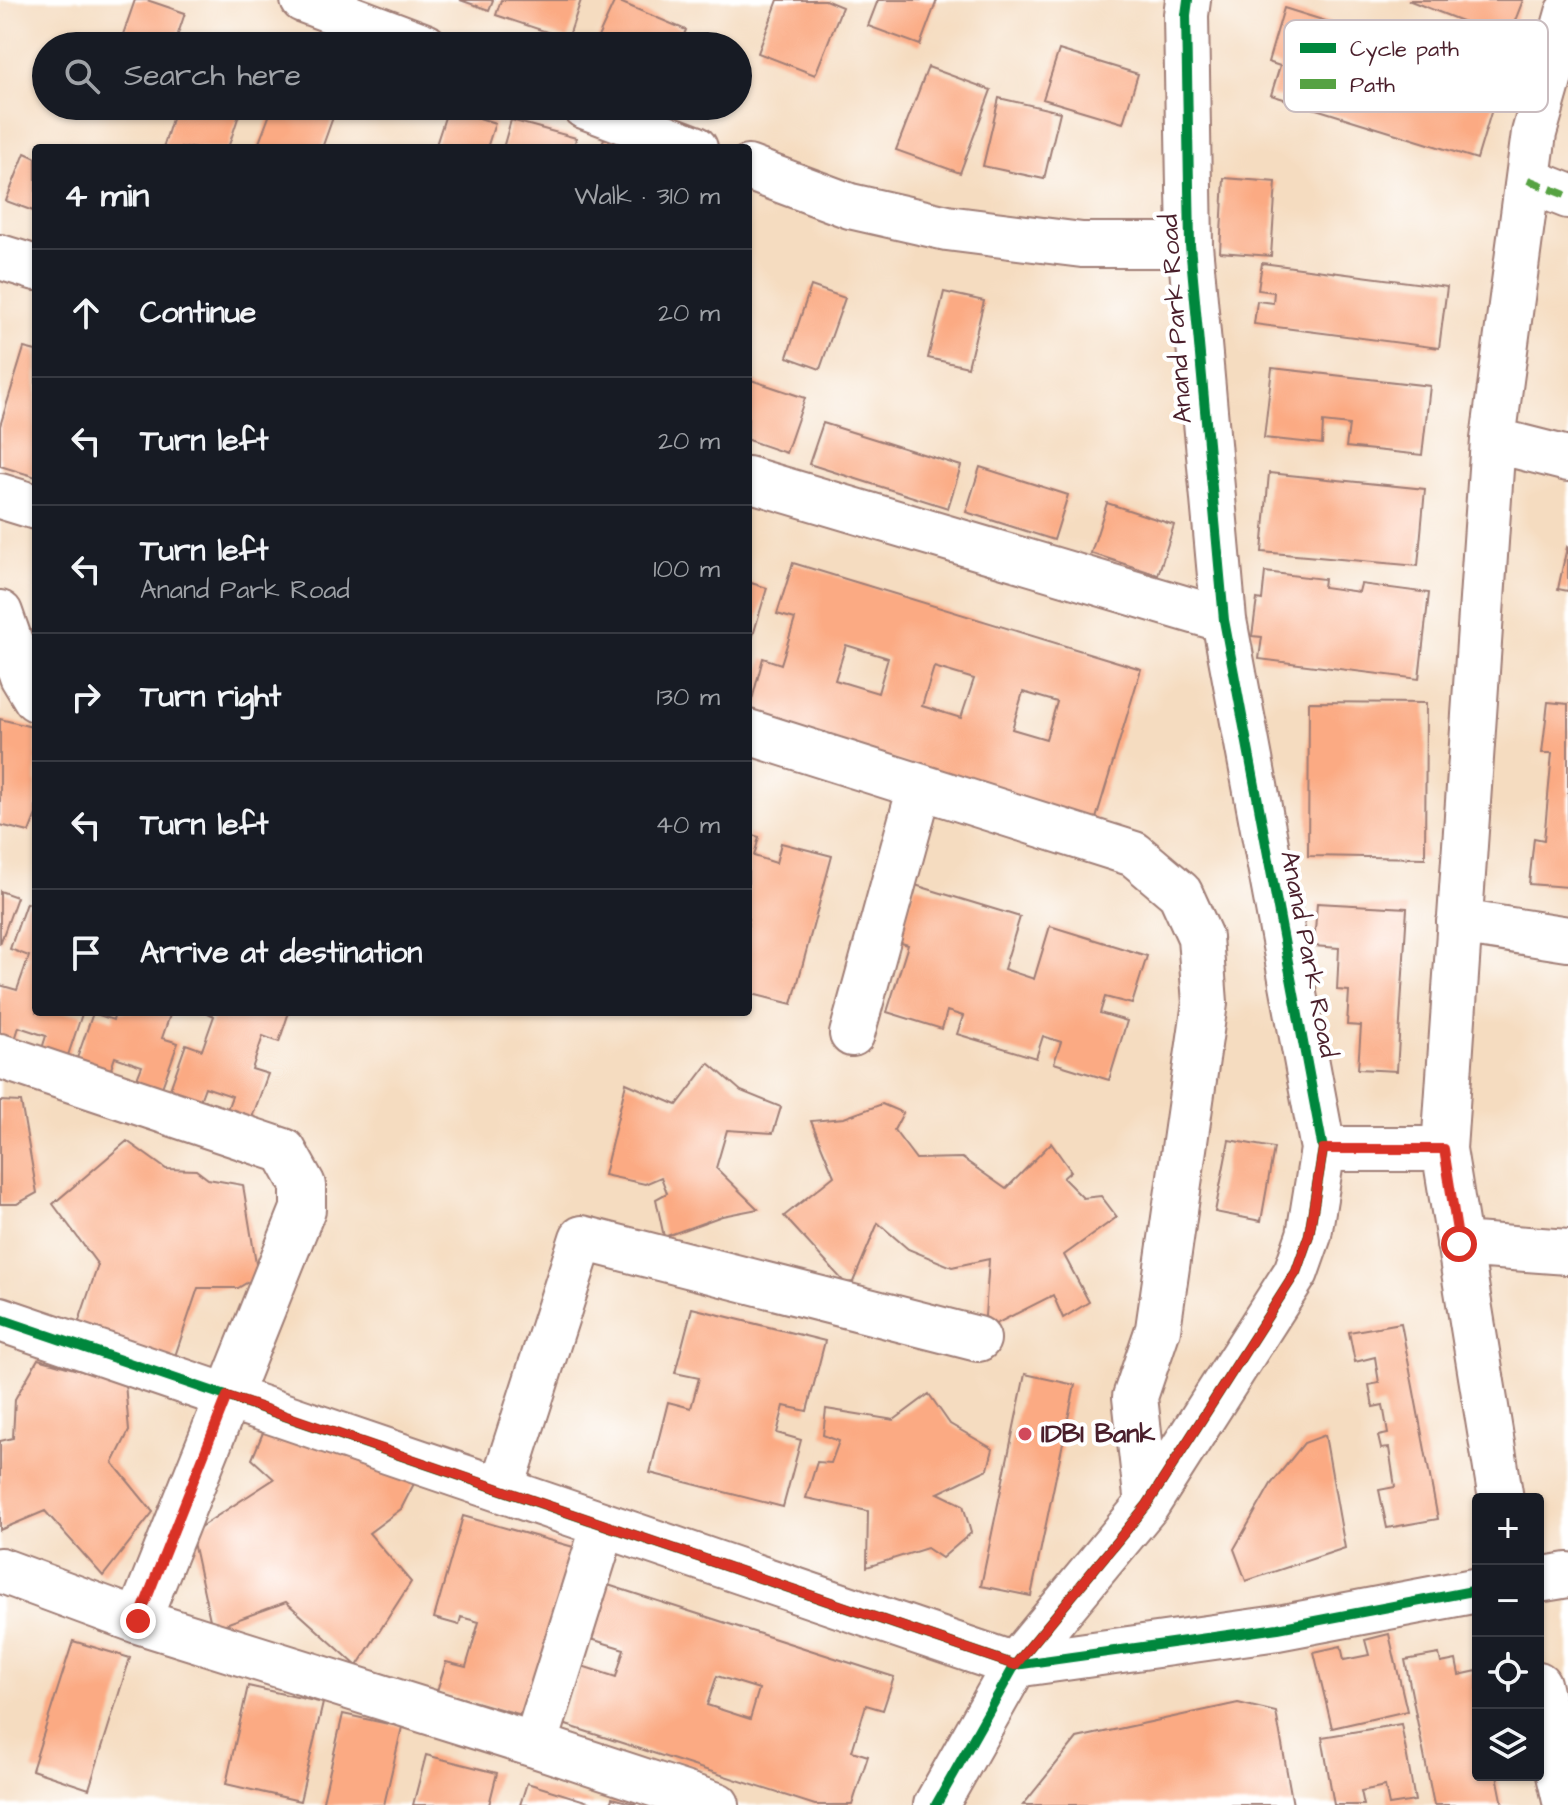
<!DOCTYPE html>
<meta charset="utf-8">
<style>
body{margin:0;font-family:"Architects Daughter",sans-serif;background:#242831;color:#f1f3f6}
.controls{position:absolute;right:24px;bottom:24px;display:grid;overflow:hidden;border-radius:8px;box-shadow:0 2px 6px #0004}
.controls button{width:72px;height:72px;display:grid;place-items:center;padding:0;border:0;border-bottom:2px solid #363941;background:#171b24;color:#f1f3f6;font:40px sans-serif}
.stop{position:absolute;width:24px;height:24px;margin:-18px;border:6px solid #d93025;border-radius:50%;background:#fff}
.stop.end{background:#d93025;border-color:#fff;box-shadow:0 2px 8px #0008}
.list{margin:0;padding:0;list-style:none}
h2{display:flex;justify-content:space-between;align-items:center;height:104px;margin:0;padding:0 32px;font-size:34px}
h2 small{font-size:26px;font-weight:400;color:#9ea1a6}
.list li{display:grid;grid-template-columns:52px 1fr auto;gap:24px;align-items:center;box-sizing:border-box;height:128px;padding:0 32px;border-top:2px solid #363941}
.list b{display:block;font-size:30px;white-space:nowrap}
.list p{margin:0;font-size:26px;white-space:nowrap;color:#9ea1a6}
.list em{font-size:26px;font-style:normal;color:#9ea1a6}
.icon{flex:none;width:44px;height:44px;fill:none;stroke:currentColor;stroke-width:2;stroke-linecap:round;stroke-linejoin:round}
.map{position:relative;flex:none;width:1568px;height:1805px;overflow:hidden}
.search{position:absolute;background:#171b24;box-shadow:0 2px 6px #0004;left:32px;top:32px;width:720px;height:88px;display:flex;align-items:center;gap:20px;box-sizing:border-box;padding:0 28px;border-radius:44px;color:#9ea1a6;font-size:30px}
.panel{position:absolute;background:#171b24;box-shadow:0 2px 6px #0004;left:32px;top:144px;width:720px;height:872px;border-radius:8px}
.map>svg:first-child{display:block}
</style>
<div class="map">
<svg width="1568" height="1805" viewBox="0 0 1568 1805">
<rect width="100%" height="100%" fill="#fff"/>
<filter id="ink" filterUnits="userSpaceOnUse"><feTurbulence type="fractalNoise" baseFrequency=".0125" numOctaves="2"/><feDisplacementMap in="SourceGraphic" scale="16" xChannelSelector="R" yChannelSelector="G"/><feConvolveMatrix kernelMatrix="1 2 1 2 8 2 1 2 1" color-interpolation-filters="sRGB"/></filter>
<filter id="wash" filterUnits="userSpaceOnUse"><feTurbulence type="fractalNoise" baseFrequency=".006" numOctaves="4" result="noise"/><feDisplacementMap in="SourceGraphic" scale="32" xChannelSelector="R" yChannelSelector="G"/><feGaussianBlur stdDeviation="1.8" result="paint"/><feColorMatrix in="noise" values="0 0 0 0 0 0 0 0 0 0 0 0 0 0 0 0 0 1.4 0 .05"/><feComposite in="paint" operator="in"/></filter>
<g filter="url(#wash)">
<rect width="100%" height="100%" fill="#f5dcc0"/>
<g id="blocks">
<!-- building -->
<path fill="#fbaa83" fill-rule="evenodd" d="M135,0H147L185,13L174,46H119Z
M460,0H493L489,10Z
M501,0H581L568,39L496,15Z
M615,0L686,30L679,46H594Z
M778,0H825L842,7L815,75L758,53Z
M878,0H937L920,45L868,26Z
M1408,0H1523L1508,39Z
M1284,8L1502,76L1477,159L1271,95L1280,66L1268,62Z
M1059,50L1138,74L1123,123L1043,99Z
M928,67L991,90L960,173L896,150Z
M999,98L1060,112L1044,179L983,166Z
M176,106H242L228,148H163Z
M273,106H337L322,148H257Z
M448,108L495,123L487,148H435Z
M511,120L576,138L574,148H503Z
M609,127L657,148H600Z
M25,153L36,158V212L6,201Z
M1224,178L1276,182L1271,256L1220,252Z
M1262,263L1447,287L1439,348L1254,324L1257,301L1273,303L1274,292L1258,290Z
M811,286L845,298L820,369L787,357Z
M944,292L984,301L968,367L928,358Z
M24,348L36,351V477L0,466V426Z
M1272,368L1430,386L1422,455L1346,447L1349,425L1323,422L1322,444L1264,438Z
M748,379L805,398L786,453L748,440Z
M823,423L961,466L948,508L809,464Z
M980,467L1068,495L1054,540L966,512Z
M1269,473L1425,489L1418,566L1262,552Z
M1107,503L1174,525L1158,575L1091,553Z
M1567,547L1568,548V591L1558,589Z
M793,563L1141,669L1095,822L748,715L763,658L781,664L795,619L777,614ZM846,645L888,658L878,693L835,680ZM934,667L974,679L961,718L922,706ZM1023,692L1057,702L1046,739L1012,729Z
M1265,572L1324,579L1323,587L1359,592L1361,584L1429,593L1419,679L1259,659L1262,637L1252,636L1257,599L1262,600Z
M748,582L767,588L749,649H748Z
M1309,702L1426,703L1425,858L1308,856Z
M1548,702L1568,704V887L1529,884L1534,838L1544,840L1552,753H1542Z
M0,719L36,728V814L29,832L0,825Z
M748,834L759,837L754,856L776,863L781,843L832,856L792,1004L748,993Z
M915,885L1020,917L1004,969L1034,979L1050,926L1147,956L1132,1004L1105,997L1100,1013L1127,1021L1109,1080L1054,1063L1061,1042L1043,1036L1036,1058L957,1034L963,1016L947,1011L942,1029L887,1012L908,945L898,942Z
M0,891L17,897L0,944Z
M26,903L36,906V1012L82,1014L65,1064L40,1055L46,1036L19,1027L13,1046L0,1041V985L17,990L29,956L10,949Z
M1317,903L1407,908L1397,1071L1358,1069L1361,1026L1347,1025L1349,991L1337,990L1339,948L1314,946Z
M115,1012H171L162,1038L178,1043L160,1093L135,1084L142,1066L115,1057L109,1075L75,1064L93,1013L113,1020Z
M206,1012H289L279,1042L263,1036L252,1069L268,1074L250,1123L225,1115L232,1096L205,1087L198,1106L168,1095L186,1044L202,1050L214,1016Z
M709,1063L741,1091L781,1107L773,1133L727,1130L716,1168L758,1209L722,1216L664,1237L656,1199L667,1193L661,1177L645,1184L604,1175L626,1083L677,1105Z
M0,1101L21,1102L37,1193L17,1204H0Z
M882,1104L903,1113L894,1130L916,1159L962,1158L1006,1189L1051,1143L1071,1171L1063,1178L1083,1198L1101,1196L1117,1217L1064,1255L1089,1302L1063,1318L1053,1295L990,1327L985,1316L989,1259L952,1267L908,1249L878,1223L853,1282L845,1283L784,1216L834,1176L811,1121L844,1118Z
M1229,1140L1274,1148L1261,1221L1215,1212Z
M127,1141L166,1169L196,1170L208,1179L243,1185L258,1276L238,1288H198L172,1365L75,1333L98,1265L53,1204Z
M692,1308L825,1341L807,1411L784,1406L777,1433L801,1440L783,1507L650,1473L668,1402L691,1408L699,1378L675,1373Z
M1401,1323L1438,1519L1387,1528L1379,1490L1395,1487L1389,1448L1381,1449L1378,1436L1388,1434L1383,1405L1373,1407L1369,1385L1379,1383L1375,1357L1355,1362L1349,1332Z
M38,1359L125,1383L129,1431L113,1463L153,1512L103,1576L45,1511L0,1530V1441L13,1438L15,1399Z
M1025,1374L1075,1385L1031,1596L981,1586Z
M929,1394L950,1424L993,1449L988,1469L938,1493L963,1505L971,1533L942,1558L927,1548L867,1567L868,1511L806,1498L817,1462L831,1463L839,1441L823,1435L826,1409L894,1420Z
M267,1423L421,1470L401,1509L369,1533L411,1582L357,1666L286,1602L212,1629L191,1533L274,1479L252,1459Z
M1325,1435L1345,1548L1246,1581L1234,1549L1271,1484L1304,1443Z
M463,1516L577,1548L529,1717L437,1691L446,1662L466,1667L479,1622L461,1617L459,1625L434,1618Z
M608,1585L894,1677L883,1710L866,1705L852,1751L868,1756L852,1805H815L563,1724L582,1666L616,1677L624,1649L591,1639ZM717,1676L759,1689L750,1719L707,1705Z
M1389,1634L1407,1711L1332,1728L1314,1652L1341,1646L1344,1660L1369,1655L1365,1640Z
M73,1641L130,1658L89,1789L32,1770Z
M1439,1654L1441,1663L1456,1660L1459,1675L1477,1671L1478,1775H1497L1503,1805H1434L1405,1660Z
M248,1686L323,1703L300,1801L226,1784Z
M1238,1703L1276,1712L1293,1805H1023L1077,1738Z
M343,1714L402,1727L384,1805H322Z
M1401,1724L1415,1801L1389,1805L1385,1786L1361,1791L1364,1805H1334L1322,1737Z
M426,1755L497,1773L489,1805H413Z
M527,1783L592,1803L591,1805H520Z
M612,1798L635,1804V1805H610Z"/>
</g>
</g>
<g filter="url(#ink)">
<use href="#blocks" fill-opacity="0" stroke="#a07e76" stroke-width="2"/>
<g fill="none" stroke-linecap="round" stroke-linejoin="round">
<defs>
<path id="minor" d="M303,0L425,46
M584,106L695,148
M748,168L850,206L947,228L1082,245H1190
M1528,180L1568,196
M0,257L36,268
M1493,440L1568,459
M748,479L1224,620
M0,496L36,507
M0,613L22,676L36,699
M748,732L1134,854L1180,893L1200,937L1205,1003L1158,1329L1135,1397L1147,1505
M1459,922L1568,939
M852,1034L920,787
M0,1056L284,1151L303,1185V1209L138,1621L0,1570
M1323,1149H1444
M1459,1244L1568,1252
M0,1319L1015,1665L1278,1628L1478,1590
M501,1490L582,1238L978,1339
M1501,1499L1444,1149L1493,440L1534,133L1568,13
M1538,1580L1568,1575
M138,1621L535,1745L717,1805
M1538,1684L1566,1805
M535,1745L604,1525
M936,1805L1015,1665L1147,1505L1296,1272L1309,1235L1323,1149L1224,620L1190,245L1186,15L1188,0"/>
</defs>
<!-- minor casing -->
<use href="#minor" stroke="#a07e76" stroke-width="48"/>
<!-- minor -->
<use href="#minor" stroke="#fff" stroke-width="44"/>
<!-- quiet -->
<path stroke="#56a243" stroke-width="8" stroke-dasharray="16 8" stroke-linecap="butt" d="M1528,180L1568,196"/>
<defs>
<path id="cycleway" d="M0,1319L1015,1665L1278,1628L1478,1590
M936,1805L1015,1665L1147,1505L1296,1272L1309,1235L1323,1149L1224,620L1190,245L1186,15L1188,0"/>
</defs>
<!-- cycleway casing -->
<use href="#cycleway" stroke="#fff" stroke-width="15"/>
<!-- cycleway -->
<use href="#cycleway" stroke="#00873e" stroke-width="10"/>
</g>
</g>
<g fill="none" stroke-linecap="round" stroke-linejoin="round" filter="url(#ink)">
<!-- route -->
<path stroke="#d93025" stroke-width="10" d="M138,1621L227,1396L1015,1665L1147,1505L1296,1272L1309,1235L1323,1149H1444L1459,1244"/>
</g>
<!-- markers -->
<circle fill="#d1495b" stroke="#fff" stroke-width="3" cx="1025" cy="1434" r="8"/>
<g text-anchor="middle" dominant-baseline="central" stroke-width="8" stroke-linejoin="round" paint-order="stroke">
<!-- street labels -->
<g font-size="26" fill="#4a1f2b" stroke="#fff">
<text transform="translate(1176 319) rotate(-94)">Anand Park Road</text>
<text transform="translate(1309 954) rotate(79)">Anand Park Road</text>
</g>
<!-- poi labels -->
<g font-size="26" font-weight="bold" fill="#4a1f2b" stroke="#fff" text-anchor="start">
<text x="1041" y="1434">IDBI Bank</text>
</g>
</g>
<!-- legend -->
<rect x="1284" y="20" width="264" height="92" rx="12" fill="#fff" stroke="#c9bcbf" stroke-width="2"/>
<rect x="1300" y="43" width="36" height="10" fill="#00873e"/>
<rect x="1300" y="79" width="36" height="10" fill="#56a243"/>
<g font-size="22" fill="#4a1f2b">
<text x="1350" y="56">Cycle path</text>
<text x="1350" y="92">Path</text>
</g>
</svg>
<div class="controls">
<button>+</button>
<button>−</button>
<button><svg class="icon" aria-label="locate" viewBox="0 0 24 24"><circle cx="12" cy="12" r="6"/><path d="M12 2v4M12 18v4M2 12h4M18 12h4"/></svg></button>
<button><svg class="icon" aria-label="layers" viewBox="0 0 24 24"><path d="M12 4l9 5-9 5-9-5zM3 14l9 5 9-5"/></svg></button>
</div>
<div class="stop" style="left:1459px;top:1244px"></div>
<div class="stop end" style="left:138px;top:1621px"></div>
<div class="search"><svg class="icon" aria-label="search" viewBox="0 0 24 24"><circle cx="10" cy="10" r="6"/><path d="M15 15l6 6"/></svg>Search here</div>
<section class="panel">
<h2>4 min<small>Walk · 310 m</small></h2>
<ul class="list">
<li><svg class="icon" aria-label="ahead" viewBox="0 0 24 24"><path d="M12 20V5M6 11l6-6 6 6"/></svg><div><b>Continue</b></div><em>20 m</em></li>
<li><svg class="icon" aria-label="left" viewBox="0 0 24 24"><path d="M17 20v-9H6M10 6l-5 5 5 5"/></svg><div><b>Turn left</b></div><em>20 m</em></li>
<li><svg class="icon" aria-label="left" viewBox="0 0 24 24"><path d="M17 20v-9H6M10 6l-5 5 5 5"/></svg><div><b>Turn left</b><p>Anand Park Road</p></div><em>100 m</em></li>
<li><svg class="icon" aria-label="right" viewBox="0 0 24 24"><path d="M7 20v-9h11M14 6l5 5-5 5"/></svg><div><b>Turn right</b></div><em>130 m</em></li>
<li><svg class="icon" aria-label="left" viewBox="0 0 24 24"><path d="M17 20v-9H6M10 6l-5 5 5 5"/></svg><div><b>Turn left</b></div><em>40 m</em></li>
<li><svg class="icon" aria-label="arrive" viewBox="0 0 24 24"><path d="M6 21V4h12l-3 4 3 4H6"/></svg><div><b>Arrive at destination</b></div></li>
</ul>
</section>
</div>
